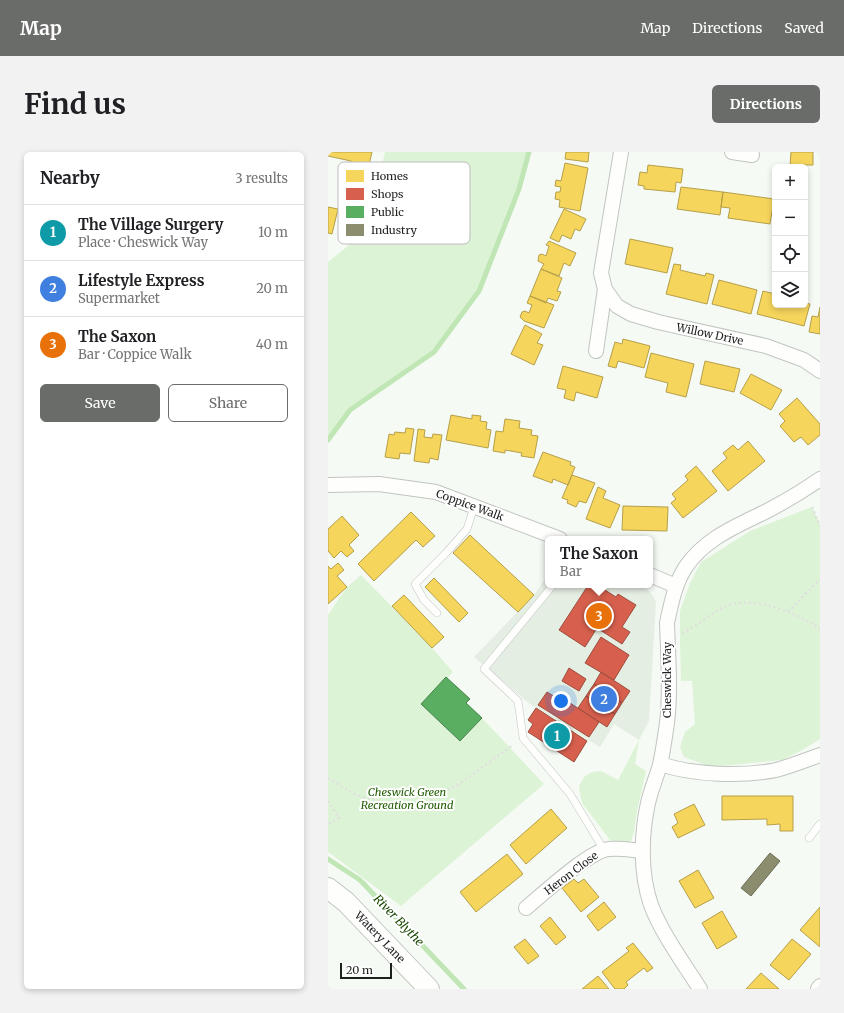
<!DOCTYPE html>
<meta charset="utf-8">
<style>
body{margin:0;font-family:Merriweather,serif;background:#f2f2f2;color:#202124}
.controls{position:absolute;right:12px;top:12px;display:grid;overflow:hidden;border-radius:6px;box-shadow:0 2px 6px #0003}
.controls button{width:36px;height:36px;display:grid;place-items:center;padding:0;border:0;border-bottom:1px solid #e0e0e0;background:#fff;color:#202124;font:20px sans-serif}
.scale{position:absolute;left:12px;bottom:10px;width:52px;box-sizing:border-box;padding-left:4px;border:2px solid #1d201c;border-top:0;font-size:11px;line-height:14px;white-space:nowrap;color:#1d201c;-webkit-text-stroke:3px #fff;paint-order:stroke}
.you{position:absolute;left:233px;top:549px;width:14px;height:14px;margin:-10px;border:3px solid #fff;border-radius:50%;background:#1a73e8;box-shadow:0 0 0 6px #1a73e833}
.badge{display:grid;place-items:center;width:26px;height:26px;border-radius:50%;background:#696c68;color:#fff;font-size:13px;font-weight:700}
.pin{position:absolute;translate:-50% -50%;border:2px solid #fff;box-shadow:0 1px 4px #0006}
.popup{position:absolute;left:217px;top:384px;width:108px;height:52px;box-sizing:border-box;display:grid;place-content:center;border-radius:6px;background:#fff;filter:drop-shadow(0 1px 3px #0005);font-size:13px;white-space:nowrap;color:#757577}
.popup b{font-size:15px;color:#202124}
.popup::after{content:'';position:absolute;left:50%;top:100%;margin-left:-8px;border:8px solid transparent;border-top-color:#fff}
.list{margin:0;padding:0;list-style:none}
h2{display:flex;justify-content:space-between;align-items:center;height:52px;margin:0;padding:0 16px;font-size:17px}
h2 small{font-size:13px;font-weight:400;color:#757577}
.list li{display:grid;grid-template-columns:26px 1fr auto;gap:12px;align-items:center;box-sizing:border-box;height:56px;padding:0 16px;border-top:1px solid #e0e0e0}
.list b{display:block;font-size:15px;white-space:nowrap}
.list p{margin:0;font-size:13px;white-space:nowrap;color:#757577}
.list em{font-size:13px;font-style:normal;color:#757577}
.actions{display:flex;gap:8px;padding:12px 16px}
.actions a{flex:1;padding:9px 0;border:1px solid #696c68;border-radius:6px;text-align:center;font-size:14px;color:#696c68}
.actions .main{background:#696c68;color:#fff}
.icon{flex:none;width:22px;height:22px;fill:none;stroke:currentColor;stroke-width:2;stroke-linecap:round;stroke-linejoin:round}
.map{position:relative;flex:none;width:492px;height:837px;overflow:hidden;border-radius:6px}
header{display:flex;align-items:center;gap:24px;box-sizing:border-box;height:56px;padding:0 20px;background:#696c68;color:#fff}
header strong{font-size:19px}
nav{display:flex;gap:22px;margin-inline-start:auto;font-size:14px}
.intro{display:flex;align-items:center;justify-content:space-between;box-sizing:border-box;height:96px;padding:0 24px}
h1{margin:0;font-size:28px}
.button{padding:10px 18px;border-radius:6px;background:#696c68;color:#fff;font-size:14px;font-weight:700}
main{display:flex;gap:24px;padding:0 24px}
aside{flex:1;background:#fff;border-radius:6px;box-shadow:0 2px 6px #0003}
.map>svg:first-child{display:block}
</style>
<header>
<strong>Map</strong>
<nav><a>Map</a><a>Directions</a><a>Saved</a></nav>
</header>
<div class="intro"><h1>Find us</h1><a class="button">Directions</a></div>
<main>
<aside>
<h2>Nearby<small>3 results</small></h2>
<ul class="list">
<li><span class="badge" style="background:#0f9aa8">1</span><div><b>The Village Surgery</b><p>Place · Cheswick Way</p></div><em>10 m</em></li>
<li><span class="badge" style="background:#3f7fe0">2</span><div><b>Lifestyle Express</b><p>Supermarket</p></div><em>20 m</em></li>
<li><span class="badge" style="background:#e8710a">3</span><div><b>The Saxon</b><p>Bar · Coppice Walk</p></div><em>40 m</em></li>
</ul>
<div class="actions"><a class="main">Save</a><a>Share</a></div>
</aside>
<div class="map">
<svg width="492" height="837" viewBox="0 0 492 837">
<rect width="100%" height="100%" fill="#f5faf4"/>
<!-- built -->
<path fill="#e5eee3" d="M220,423V433H309L319,437L325,444L328,450L321,569L311,588L286,572L272,595L202,552L146,505L206,443Z"/>
<!-- green -->
<path fill="#ddf3d6" d="M57,0H201L191,37L151,139L124,179L106,200L22,258L0,288V110L20,94L46,51Z
M484,355L492,372V587L476,597L454,608L383,615L356,605L352,595L357,580L367,572L364,529H353L352,488V459L362,431L373,410L422,379Z
M33,423L104,496L125,520L93,553L132,589L154,566L216,632L73,754L0,700V463L19,435Z
M311,588L307,612L318,619L309,659L306,680L303,689L292,692L282,688L254,651L252,641L251,634L256,625L264,620L273,619L290,628Z"/>
<!-- homes -->
<path fill="#f6d55c" stroke="#b59f49" d="M0,0H44L34,43L17,39L23,9L0,4Z
M238,0H261L260,10L237,7Z
M463,0H485V13H475V15H462Z
M237,11L260,16L252,59L231,55L232,48L227,47L228,40H232L233,35L227,34L228,28L233,29Z
M320,13L355,17L353,31L348,30L347,40L316,37V34L310,33L312,20L319,21Z
M353,35L395,40L392,63L349,57Z
M395,40L446,47L442,72L400,66L402,56L393,55Z
M0,55L10,57L4,82L0,81Z
M236,57L258,67L252,79L247,77L243,87L234,83L231,90L222,86Z
M302,87L345,96L339,121L297,112Z
M221,89L248,101L242,114L236,111L231,124L213,117L216,112L210,109L211,103L214,102L218,104L221,94L218,93Z
M346,112L353,113L352,118L377,124L378,121L386,123L379,152L338,142Z
M213,117L234,126L229,139L233,140L229,149L220,146L218,151L202,144Z
M391,128L429,138L423,162L384,152Z
M435,139L447,142V153H477V151L482,152L476,174L429,162Z
M202,144L226,153L216,176L196,169L192,165L194,160L197,159L201,161L204,153L199,151Z
M492,155V182L481,180L484,164L490,165Z
M197,173L214,182L209,191L215,193L206,213L183,202Z
M295,187L322,194L316,216L290,209L288,216L280,214L287,190L294,192Z
M323,201L366,212L358,245L338,240L340,231L317,225Z
M377,209L412,217L406,240L372,232Z
M235,214L275,225L269,246L248,240L246,249L236,246L238,238L229,236Z
M423,222L454,238L443,258L412,241Z
M469,246L492,272V283L480,293L473,285L466,290L452,274L457,269L451,262Z
M123,263L144,267V263L153,264L152,269L159,270L158,277L163,278L160,296L118,288Z
M177,267L192,269L191,276L204,278L203,283L210,284L206,306L193,304L194,301L177,298V301L165,299L168,279L175,280Z
M78,276L86,277L82,302L72,301L71,307L57,305L61,282L66,283L67,280L77,281Z
M90,277L97,278L96,285L104,286L105,282L114,283L110,308L102,306L101,311L86,309Z
M420,289L437,309L400,339L384,319L399,306L395,301L405,293L410,298Z
M215,300L243,310L242,313L247,315L240,333L225,327L224,331L205,324Z
M368,314L389,339L355,366L343,351L348,347L344,342L360,328L357,324Z
M244,323L267,331L258,351L251,349L248,355L239,351L240,348L234,346Z
M270,335L278,339L275,346L292,353L282,376L258,367Z
M295,354L340,355L339,379L294,378Z
M83,360L107,384L95,395L88,388L46,429L30,412Z
M14,364L31,383L21,393L26,399L19,405L13,399L6,406L0,399V377Z
M142,383L206,443L190,460L125,401Z
M10,411L16,418L9,424L19,435L0,452V414L3,417Z
M106,426L140,461L131,470L97,435Z
M76,443L116,485L104,496L64,454Z
M394,644H465V679H452V672L439,673V667L394,668Z
M366,652L377,673L350,686L344,675L350,671L346,662Z
M223,657L239,676L198,712L182,693Z
M179,702L195,722L148,760L132,740Z
M370,718L386,746L367,756L351,729Z
M246,727L250,731L256,727L271,745L253,760L234,736Z
M276,750L288,765L270,779L259,764Z
M492,755V795L472,778Z
M394,759L409,785L389,797L374,771Z
M222,765L238,785L228,793L212,774Z
M197,787L211,804L200,812L186,795Z
M464,787L483,802L461,828L442,813Z
M305,791L325,816L319,820L316,816L298,830L300,833L296,837H287L274,820L301,799L298,796Z
M433,821L451,837H418Z
M270,824L281,837H254Z"/>
<!-- shops -->
<path fill="#d6604d" stroke="#9e4d3e" d="M256,433H269L288,445L290,442L308,453L294,475L302,480L294,492L269,476L257,495L231,478L259,435Z
M273,485L301,503L286,528L257,511Z
M241,516L258,527L251,539L234,529Z
M273,520L302,539L294,551L266,532Z
M266,532L294,551L287,562L258,544Z
M219,540L240,553L242,551L271,570L261,585L210,553Z
M258,544L287,562L279,575L250,556Z
M208,556L259,589L246,610L200,580L205,572L200,568Z"/>
<!-- public -->
<path fill="#5aae61" stroke="#48834c" d="M118,525L142,547L138,551L154,566L132,589L93,552Z"/>
<!-- industry -->
<path fill="#8c8c6e" stroke="#6b6c55" d="M442,701L452,709L423,744L413,736Z"/>
<g fill="none" stroke-linecap="round" stroke-linejoin="round">
<!-- stream -->
<path stroke="#c1e6b6" stroke-width="5" d="M0,288L22,258L106,200L151,139L191,37L201,0
M0,707L32,728L136,837"/>
<defs>
<path id="lane" d="M225,433L156,517L190,549L195,586L242,642L276,698
M109,461L96,448L87,432L118,401L139,377L146,355
M481,686L492,672"/>
<path id="street" d="M293,0L273,121L277,137L289,154L303,162L330,170L438,194L476,208L492,219
M404,0L424,3
M268,199L277,137
M0,333L51,332L108,340L232,387
M322,423L348,434
M332,612C366,623 413,625 448,618C463,614 478,608 492,603
M198,756C215,742 262,698 281,697C292,696 304,698 315,699
M372,837C356,812 333,780 323,753C312,721 313,683 320,651C323,638 328,626 332,613C335,599 337,585 339,571C343,538 340,504 339,471C343,452 347,432 357,416C377,386 409,374 439,359C458,349 475,339 492,327
M490,837L492,834"/>
<path id="secondary" d="M0,736L18,750L101,837"/>
</defs>
<!-- lane casing -->
<use href="#lane" stroke="#c1c5c0" stroke-width="8"/>
<!-- street casing -->
<use href="#street" stroke="#c1c5c0" stroke-width="16"/>
<!-- secondary casing -->
<use href="#secondary" stroke="#c1c5c0" stroke-width="22"/>
<!-- path -->
<path stroke="#dfe0de" stroke-width="2.5" stroke-dasharray="2 3" stroke-linecap="butt" d="M484,355L492,374
M460,460L492,427
M354,481C370,474 383,460 399,454C425,443 470,461 492,477
M0,626L28,643L64,653L97,652L134,630L185,593
M0,649L11,666L0,672"/>
<!-- lane -->
<use href="#lane" stroke="#fefefd" stroke-width="7"/>
<!-- street -->
<use href="#street" stroke="#fefefd" stroke-width="14"/>
<!-- secondary -->
<use href="#secondary" stroke="#fefefd" stroke-width="20"/>
</g>
<g text-anchor="middle" dominant-baseline="central" stroke-width="4" stroke-linejoin="round" paint-order="stroke">
<!-- street labels -->
<g font-size="11" fill="#1d201c" stroke="#fff">
<text transform="translate(382 182) rotate(12)">Willow Drive</text>
<text transform="translate(142 353) rotate(20)">Coppice Walk</text>
<text transform="translate(339 528) rotate(-90)">Cheswick Way</text>
<text transform="translate(243 721) rotate(-37)">Heron Close</text>
<text transform="translate(52 785) rotate(46)">Watery Lane</text>
</g>
<!-- park labels -->
<g font-size="11" font-style="italic" fill="#1f5c00" stroke="#fff">
<text x="79" y="640">Cheswick Green<tspan x="79" dy="13">Recreation Ground</tspan></text>
</g>
<!-- water labels -->
<g font-size="12" font-style="italic" fill="#1a4704" stroke="#fff">
<text transform="translate(71 768) rotate(46)">River Blythe</text>
</g>
</g>
<!-- legend -->
<rect x="10" y="10" width="132" height="82" rx="6" fill="#fff" stroke="#bbbcbb" stroke-width="1"/>
<rect x="18" y="18" width="18" height="12" fill="#f6d55c"/>
<rect x="18" y="36" width="18" height="12" fill="#d6604d"/>
<rect x="18" y="54" width="18" height="12" fill="#5aae61"/>
<rect x="18" y="72" width="18" height="12" fill="#8c8c6e"/>
<g font-size="11" fill="#1d201c">
<text x="43" y="28">Homes</text>
<text x="43" y="46">Shops</text>
<text x="43" y="64">Public</text>
<text x="43" y="82">Industry</text>
</g>
</svg>
<div class="controls">
<button>+</button>
<button>−</button>
<button><svg class="icon" aria-label="locate" viewBox="0 0 24 24"><circle cx="12" cy="12" r="6"/><path d="M12 2v4M12 18v4M2 12h4M18 12h4"/></svg></button>
<button><svg class="icon" aria-label="layers" viewBox="0 0 24 24"><path d="M12 4l9 5-9 5-9-5zM3 14l9 5 9-5"/></svg></button>
</div>
<div class="scale">20 m</div>
<div class="you"></div>
<div class="pin badge" style="left:229px;top:584px;background:#0f9aa8">1</div>
<div class="pin badge" style="left:276px;top:547px;background:#3f7fe0">2</div>
<div class="pin badge" style="left:271px;top:464px;background:#e8710a">3</div>
<div class="popup"><b>The Saxon</b>Bar</div>
</div>
</main>
